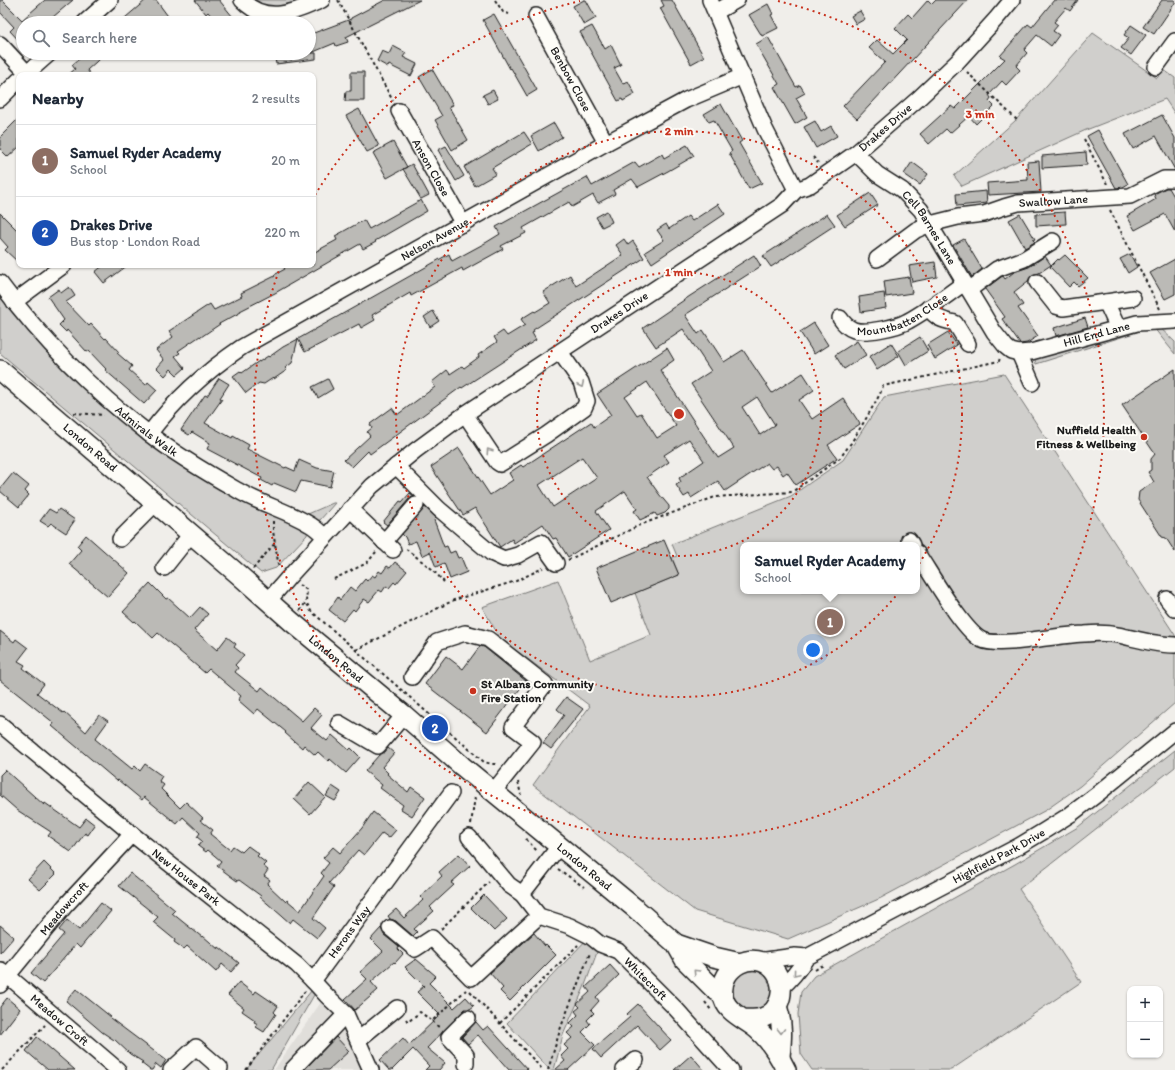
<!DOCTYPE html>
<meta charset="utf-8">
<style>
body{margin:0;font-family:Itim,sans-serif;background:#f6f6f7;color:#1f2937}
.controls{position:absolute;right:12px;bottom:12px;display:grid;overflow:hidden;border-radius:8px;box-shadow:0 1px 3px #0004}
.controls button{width:36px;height:36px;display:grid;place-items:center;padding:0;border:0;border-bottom:1px solid #e0e1e3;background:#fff;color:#1f2937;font:20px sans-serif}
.you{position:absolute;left:813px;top:650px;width:14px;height:14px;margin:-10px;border:3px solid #fff;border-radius:50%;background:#1a73e8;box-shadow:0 0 0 6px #1a73e833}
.badge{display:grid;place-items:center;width:26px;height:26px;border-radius:50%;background:#c8321e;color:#fff;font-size:13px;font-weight:700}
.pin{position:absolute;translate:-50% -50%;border:2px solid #fff;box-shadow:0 1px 4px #0006}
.popup{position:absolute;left:740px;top:542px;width:180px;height:52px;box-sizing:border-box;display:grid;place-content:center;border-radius:8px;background:#fff;filter:drop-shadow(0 1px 3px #0005);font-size:13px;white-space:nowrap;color:#747a83}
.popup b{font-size:15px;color:#1f2937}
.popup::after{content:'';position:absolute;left:50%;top:100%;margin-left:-8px;border:8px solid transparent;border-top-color:#fff}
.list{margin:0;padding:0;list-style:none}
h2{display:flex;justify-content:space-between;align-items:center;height:52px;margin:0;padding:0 16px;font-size:17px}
h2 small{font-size:13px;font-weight:400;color:#747a83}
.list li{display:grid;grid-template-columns:26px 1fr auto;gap:12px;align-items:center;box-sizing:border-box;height:72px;padding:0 16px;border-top:1px solid #e0e1e3}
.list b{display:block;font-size:15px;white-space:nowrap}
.list p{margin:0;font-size:13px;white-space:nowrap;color:#747a83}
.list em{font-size:13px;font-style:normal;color:#747a83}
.icon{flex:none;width:22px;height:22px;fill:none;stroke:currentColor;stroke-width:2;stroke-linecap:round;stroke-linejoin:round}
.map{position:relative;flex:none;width:1175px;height:1070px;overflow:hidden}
.search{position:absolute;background:#fff;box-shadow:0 1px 3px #0004;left:16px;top:16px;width:300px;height:44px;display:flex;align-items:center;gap:10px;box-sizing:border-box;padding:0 14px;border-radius:22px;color:#747a83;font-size:15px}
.panel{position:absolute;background:#fff;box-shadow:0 1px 3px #0004;left:16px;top:72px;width:300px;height:196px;border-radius:8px}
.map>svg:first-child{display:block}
</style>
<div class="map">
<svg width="1175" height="1070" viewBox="0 0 1175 1070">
<rect width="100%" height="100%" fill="#f0eeea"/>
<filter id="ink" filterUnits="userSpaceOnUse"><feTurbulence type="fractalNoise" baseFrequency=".025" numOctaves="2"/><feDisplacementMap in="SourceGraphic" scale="8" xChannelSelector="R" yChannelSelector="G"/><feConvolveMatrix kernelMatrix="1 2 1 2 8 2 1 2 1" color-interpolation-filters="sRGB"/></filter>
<g filter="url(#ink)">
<!-- built -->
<path fill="#e0deda" d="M326,995L356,1041L367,1070H274Z"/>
<!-- green -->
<path fill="#d0cfcc" stroke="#767674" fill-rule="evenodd" d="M249,0H312L275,10Z
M1093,33L1157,78L1164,70L1175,78V114L1165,99L1086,130L962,186L954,176L1016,120Z
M0,291L65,370L140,436L247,500L308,528L307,535L276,568L261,573L0,353Z
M1156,324L1175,342V354L1153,327L1036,364L1034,356Z
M1004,374L1175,635V703L1080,786L1046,810L881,898L788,939L695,911L533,785L590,706L500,638L482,607L558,580L590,660L651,635L635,593L679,575L672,558L677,556L672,544L791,496L843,460L884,397ZM743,545H917V591H743Z
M333,503H335L320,520L316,521L307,517L308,514Z
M1175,750V767L1019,889L1081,982L951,1070H812L801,1054L798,1014L801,992L814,976L1015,864L1078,827Z
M590,936L600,944L584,988L563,1035L554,1070H550L507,1023Z
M754,969C767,972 768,976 774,987L767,1007C764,1008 759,1011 755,1012C732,1017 717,973 754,969Z
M318,988L271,1070H246L312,990Z"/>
<!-- building -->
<path fill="#bbbab6" stroke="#1c1c1c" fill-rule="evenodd" d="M0,0H2L22,20L45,0H73L46,23H23V45L10,31L14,27L0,12Z
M146,0H156L173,23H119Z
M195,0H219L233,17L226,23H217L208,12L206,14Z
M385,0H420L346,37L348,42L336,46L335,43L311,53H316V59L276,64L274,53H309V41L313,40L311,34L351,19V18Z
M584,0H586L596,18L584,25L573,6Z
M661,0H672L704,57L691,64L660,8L664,6Z
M928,0L932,4L936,0H968L857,119L843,106L885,62L869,48L877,40L893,54L907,40L895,28L908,14L912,18Z
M1054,0H1078L1070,11L1066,8L1054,22L1058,25L1053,31L1059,35L1051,46L1037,35L1024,50L1027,53L1016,66L1020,70L1006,85L1002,81L989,95L991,98L989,101L994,106L976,124L969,116L950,133L946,129L929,144L920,134L951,106L955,109L1005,59L1000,56L1028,24L1032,27Z
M1162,0H1175V3L1154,34L1143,27Z
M768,4L773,14L771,15L778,28L762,36L749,15Z
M860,11L865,19L856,24L851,16Z
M494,14L537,90L527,96L511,68L510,69L483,20Z
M1131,25L1146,35L1131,55L1121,48L1129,38L1124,35Z
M592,26L605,49L611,45L621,65L614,68L623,84L628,81L635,94L623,101L622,99L618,101L580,32Z
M768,37L796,87L800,85L805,93L796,98L807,117L795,124L774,87L779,84L756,44Z
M393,46L406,53L403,57L417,64L411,76L389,65L388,67L377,61L382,51L389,54Z
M86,53H106L87,70L91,75H68L75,69L72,65Z
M432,69L453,105L449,107L468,140L452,150L435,120L442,116L419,77Z
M351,72H364V101H345L346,91H351Z
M493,90L498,99L488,104L483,95Z
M721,104L742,141L739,143L762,183L749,189L729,153L732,151L714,120L709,122L704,114Z
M359,109L379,146L367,152L346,116Z
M1162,115L1175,138V170L1156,136L1133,149L1125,134Z
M19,118V147L8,157L0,149V137Z
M815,121L821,132L831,126L837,136L816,148L804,127Z
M554,123L562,137L539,151L531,136Z
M1098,130L1128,184L1123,187L1116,188L1087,136Z
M524,132L532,144L492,168L496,174L475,186L464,167Z
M393,142L407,167L387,178L373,153Z
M687,145L694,156L668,171L638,187L632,179L613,190L615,194L598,203L593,195L572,207L569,202L523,228L526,233L501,246L503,249L463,271L462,268L411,296L410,293L372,315L375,320L361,328L359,324L305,352L298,339L449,254L452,261L487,242L500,234L496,227L587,177L592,186L635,162L639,167L662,154L664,158Z
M446,146L464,176L456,181L438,150Z
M1086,152L1087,165L1042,168V156Z
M1039,161L1041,192L988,195L987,183L1028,180L1027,162Z
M912,162L928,174L920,185L904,174Z
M412,164L429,195L421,199L403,169Z
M1166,188H1169L1175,198V232L1165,214L1135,230L1127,216L1156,199L1154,194Z
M986,191L987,203L957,206L956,194Z
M870,193L878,205L845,226L837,215Z
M421,200L427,211L375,241L376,242L363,249L360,244L275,293L240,311L241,312L219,324H220L201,337L200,336L178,351L180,353L175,356L185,368L177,375L171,369L165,376L157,368L164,360L156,350L173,337L169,331L210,304L214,310L242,296L241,293L275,276L274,275L285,269L282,265H313V253L337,240L335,236L364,220L369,229Z
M718,204L725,214L652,263L645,252L664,240L657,230L666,224L669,229L688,216L692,221Z
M607,211L612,222L602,227L596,217Z
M1065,212L1066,224L1036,226V214Z
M0,213L19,232V263L5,250L8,247L0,238Z
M827,214L835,225L771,267L763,256Z
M1020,214L1035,239L1033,240L1035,242L1025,248L1009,220Z
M624,239L628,245L633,241L644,258L533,330L534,332L532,333L536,340L462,388L461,387L370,454L368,451L352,467L344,460L370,436L367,432L372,428L370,424L392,408L397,415L435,387L432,382L447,370L450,374L462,366L464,368L479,357L478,355L497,342L494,337L503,331L507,336L525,325L521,319L534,311L535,312L550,303L543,292L570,275L576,286L623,255L616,245Z
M964,239L982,269L972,277L953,245Z
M1130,254L1137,267L1128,273L1120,259Z
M754,255L761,266L685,315L698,334L703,330L724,362L743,350L772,393L803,373L814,390L799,400L812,419L843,398L860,424L828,445L837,458L796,485L787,472L783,475L777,466L772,469L767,463L725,491L718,481L691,498L689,494L684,497L676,485L681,482L679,478L704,461L689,439L664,455L669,462L647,477L659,494L669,506V509L665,513L657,516L655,513L640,520L634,511L637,509L625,491L596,511L609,530L568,557L556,538L553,539L543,524L514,543L512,539L500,547L475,508L463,515L431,467L459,448L490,495L513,480L509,473L521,465L523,467L591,422L594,427L611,415L597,394L667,348L674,360L660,370L718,458L734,448L691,384L711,371L683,329L656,347L643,328L690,296ZM647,382L676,426L657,438L641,413L637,415L625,397ZM757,397L775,425L760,435L742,407ZM582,457L597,478L553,507L539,485Z
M1065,255L1088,278L1078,286L1074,282L1069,287L1050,267L1058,259L1059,260Z
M1045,256L1051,265L1039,273L1032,275L1028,281L1014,292L1023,305L1018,308L1038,336L1027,343L1020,344L1002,319L1005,317L985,289L1001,277L1003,276L1005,279L1014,272L1029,267Z
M1175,259V294L1165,299L1150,273Z
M935,262L937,277L912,282L909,266Z
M104,265H128L104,283L95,272Z
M909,277L912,293L886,297L884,281Z
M69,287L75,296L66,302L89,326L91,324L105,339L106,338L119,352L117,353L132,366L129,370L146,385L148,382L157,390L144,404L105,370L106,369L89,351L87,352L67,330L66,332L59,325L64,320L48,297L59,289L61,293Z
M884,293L886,308L861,312L859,297Z
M433,311L439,321L430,327L424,317Z
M1085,318L1088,327L1056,336L1054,328Z
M814,323L828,345L814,354L800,332Z
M948,332L957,345L935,359L927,345Z
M920,337L928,351L906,365L898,351Z
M298,339L292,363L285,368L287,370L274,379L273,378L264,384L259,383L246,393L233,376L240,371L242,373L259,361V362L268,356L269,357L283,347Z
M857,341L866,355L844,369L835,355Z
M891,343L899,356L877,370L869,357Z
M1175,369V552L1166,538L1162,537L1138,500L1139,492L1154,482L1148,472L1151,470V459L1155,454L1122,405Z
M219,378L229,384L220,398L222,399L205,423L232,438L233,436L249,445L247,449L285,468L286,467L295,471L299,460L317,468L334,471L330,487L301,481L296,492L274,483L272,486L261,480L262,478L207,449L210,443L192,432L189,435L181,430L205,395L207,396Z
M328,379L333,389L318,398L312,387Z
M13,473L29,486L25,491L29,495L19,507L0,491V489Z
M410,493L414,496L409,499L387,525L383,522L400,501L402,502Z
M425,507L436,518L434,520L444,547L447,546L450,553L455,551L458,558L461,557L467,572L450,579L444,563L436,567L430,552L422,556L416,541L408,544L405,537L402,534Z
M49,509L56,513L59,509L75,520L66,533L51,523L48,526L40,521Z
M86,535L129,573L108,597L69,564L81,550L77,546Z
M664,540L679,575L611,603L596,568Z
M395,562L407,571L396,584L394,582L389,588L386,586L382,592L379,590L369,602L364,599L355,611L353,609L343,621L329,610L338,597L340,600L350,587L355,591L365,579L367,581L372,575L375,577L379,571L382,573L387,566L390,568Z
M150,583L166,599L168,598L190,618L200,607L208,614L194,630L217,650L227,637L236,644L234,647L244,655L235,665L238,668L235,672L259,691L262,687L302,721L314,708L322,715L311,728L327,741L332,735L349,750L351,748L360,757L346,773L330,759L328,761L318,752L315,755L304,745L302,748L285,733L286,732L258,709L254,714L238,700L241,696L209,669L205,673L158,633L153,638L135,621L134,622L123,612Z
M0,631L14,642L16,639L28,648L18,661L25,665L23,668L44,684L37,693L63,713L64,712L86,732L99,715L108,721L95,739L132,769L135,766L140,771L145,764L162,776L159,781L164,785L161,789L180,808L186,802L203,818L200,820L213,830L210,834L230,850L233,846L242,852L248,846L259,854L257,856L266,863L263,866L268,870L264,876L270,880L267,884L286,902L287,900L300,911L324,876L321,873L329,863L323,858L333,847L340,853L362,828L373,812L396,830L389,838L382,833L364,855L358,850L329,883L334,887L313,918L325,928L317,938L293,919L290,923L260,897L261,896L239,880L237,881L217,866L221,861L208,850L206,852L198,846L202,841L197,837L200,833L183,817L177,824L144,797L142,800L118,780L117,781L52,726L54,723L0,680Z
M480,646L484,647L526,681L487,732L425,684L446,656L463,669Z
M566,697L583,709L551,749L543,743L564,715L557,709Z
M388,748L394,753L382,767L388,773L387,774L408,792L411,787L425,797L412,816L401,809L403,805L380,788L382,785L365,771L379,755L385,752Z
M5,770L44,805L45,803L79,827L86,818L95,825L88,835L85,833L71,852L48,836L51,832L17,810L0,795V775Z
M309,782L325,797L310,814L294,799Z
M332,786L341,792L335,801L326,796Z
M459,854L470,866L451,883L454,885L430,907L434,911L414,929L417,932L413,936L396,921L390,919L388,916L396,909L404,918L423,900L420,897L442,876L439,872Z
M44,862L56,874L40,890L28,879Z
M130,873L175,910L172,913L183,922L202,937L203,936L218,949L219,947L239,963L231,972L222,964L216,972L187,946L184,949L174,942L175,940L153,922L158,917L119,886Z
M484,895L507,919L494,931L471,908Z
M101,903L111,911L80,948L76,944L43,983L31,973L64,934L59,930L67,920L79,930Z
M0,925L14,937L0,953Z
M381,928L384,935L399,947L398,949L403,954L395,963L394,962L371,982L378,990L355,1010L345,999L367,979L360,972L383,951L371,939Z
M534,933L545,946L546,945L556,955L510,1001L500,991L503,988L490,973Z
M416,959L436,976L429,983L454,1008L466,997L474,1006L470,1009H465L462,1012L427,1048L445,1063L439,1070H425L429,1066L413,1049L392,1070H389L380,1060L403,1038L409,1045L440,1015L417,992L424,986L405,967Z
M610,965L619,975L596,997L599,1001L591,1010L594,1013L587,1020L590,1024L582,1032L595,1045L568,1070H555L565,1061L561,1056L568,1049L564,1045L572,1038L567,1033L574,1027L570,1023L578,1015L575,1011L580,1007L577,1004L590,992L586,987Z
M239,982L254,994L256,991L278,1006L274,1012L276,1014L264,1032L256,1027L258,1024L254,1022L255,1020L242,1011L244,1008L228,995Z
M76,989L111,1017L110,1018L166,1060L161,1068L156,1064L152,1070H150L141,1063L143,1062L130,1054L114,1039V1040L102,1032L66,1001Z
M7,998L20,1009L0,1035V1007Z
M638,1004L671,1040L660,1050L637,1025L601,1058L593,1049L630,1017L627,1014Z
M476,1022L483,1030L488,1026L528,1070H509L478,1035L468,1044L462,1037Z
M37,1037L75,1070H48L26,1051Z
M336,1037L349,1051L328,1070H304Z
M691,1055L704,1070H674Z"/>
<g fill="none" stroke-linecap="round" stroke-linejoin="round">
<defs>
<g id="minor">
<path d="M242,0C266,25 295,12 322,0"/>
<path d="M710,0L765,129L796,190"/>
<path d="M716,12L737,0"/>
<path id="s1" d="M536,16L606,143"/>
<path d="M84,23L110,0"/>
<path d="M0,44L27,73"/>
<path d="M1156,67L1175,41"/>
<path d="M25,75L50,53"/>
<path d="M0,99L19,80"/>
<path id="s2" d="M399,111L463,224"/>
<path id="s3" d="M856,153L877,174L902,190L921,210L994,332L1006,347L1011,351L1019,353L1031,352L1137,323L1175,321"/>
<path id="s4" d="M877,259L916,230L930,224L958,217L984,214L1004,207L1018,203L1130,196L1164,179H1175"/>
<path d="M1037,282L1056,306L1063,308L1106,302L1118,328"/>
<path id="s5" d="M0,283C42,340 92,390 148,433C176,455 207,473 237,490C260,504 286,510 309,524C315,527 320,532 325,537"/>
<path d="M969,290L997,269L1024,259L1053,241"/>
<path d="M14,302L64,265"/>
<path d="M1106,302L1133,298"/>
<path d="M928,308C937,319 942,320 955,323L968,344"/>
<path id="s6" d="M840,318C844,324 848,328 854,330C865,334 898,327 908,321C928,310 946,296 964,283"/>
<path d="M1019,353L1032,383"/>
<path d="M465,414L497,462L500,464L546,435L584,408L587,401L581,382L560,352"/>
<path id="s7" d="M149,434C176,398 205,372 242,347L606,143L686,100L743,76"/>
<path d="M396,466L439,509L491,553L504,559L518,555L541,542L556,563"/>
<path d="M350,509L393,550"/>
<path d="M120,539L156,503"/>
<path d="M909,540L912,545"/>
<path d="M384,542L416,505"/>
<path d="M917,553C930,572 963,631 982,640C1000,648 1062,634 1085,634C1095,633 1108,633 1118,635C1137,639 1155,645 1175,645"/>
<path d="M164,568L191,534"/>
<path d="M1167,599L1175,609"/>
<path id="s8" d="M269,600L288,578L372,486L416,450L465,414L782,205L796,190L810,185L856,153L918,99L957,62L996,19L1012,0"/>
<path d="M412,677L437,642L465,633L488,639L545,684L513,727L533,742L493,792"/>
<path d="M339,723L378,746L404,715"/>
<path id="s9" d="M0,724L132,834L297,965L313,981L326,995L346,1014L371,1070"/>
<path d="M469,837L509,885L522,894"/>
<path id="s10" d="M560,845L522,894L539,916L570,926L590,936L600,944L618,951L676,1009L731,1070"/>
<path d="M390,928L415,949L432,938L471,978L539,916"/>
<path d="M759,961L795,956L807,957"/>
<path id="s11" d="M1,970L118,1070"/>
<path id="s12" d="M313,981L451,793"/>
<path id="s13" d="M0,985L65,906L132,834"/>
<path id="s14" d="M782,987C792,979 800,968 807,957L1019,846L1044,831L1071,814L1100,792L1175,731"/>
<path d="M358,1040L397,1008"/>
<path d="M466,1064V1055L449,1037L468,1018"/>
<path d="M171,1070L196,1047L220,1068"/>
<path d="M292,1070L346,1014"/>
<path d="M624,1070L636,1060"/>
</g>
<g id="major">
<path id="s15" d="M0,370L239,575L292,622L404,715L462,766L636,909L676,944L685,960L714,989L723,995"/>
<path d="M676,944L714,957L740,963"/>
<path d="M777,1006C783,1024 782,1038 780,1056"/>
<path d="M744,1019C750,1019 756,1020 762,1018C782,1011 787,986 774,970C755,948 719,966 723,995C725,1013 746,1019 758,1030C770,1041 779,1055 786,1070"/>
</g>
</defs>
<!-- minor casing -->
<use href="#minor" stroke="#1c1c1c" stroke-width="18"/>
<!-- major casing -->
<use href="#major" stroke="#1c1c1c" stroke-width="22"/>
<!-- path -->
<path stroke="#1c1c1c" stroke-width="2" stroke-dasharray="3 3" stroke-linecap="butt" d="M338,0L393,101
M495,0L503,12L509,14
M967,72L1018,121
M1084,139L1107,184
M813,157L818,163
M1110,210L1160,309
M74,413L104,415
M273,521V531L279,568
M406,549L432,569L444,582
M568,560L640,525L715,497L792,492L840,458L851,443L867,417L880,394L883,386L999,361L1000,358
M253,569L275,543
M334,579L367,563L376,552
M299,585L307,590L306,602L311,611L484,762L492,764H498
M300,611L306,602
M356,650L454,600L516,581L543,568
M518,782L521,795
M471,824L475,797
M526,839L538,852
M558,869L584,887
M441,929L489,882
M815,970L825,964
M470,991L543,1070
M705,1002L711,1010
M406,1019L408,1022L420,1012L432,1021L466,990
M432,1021L440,1028
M500,1023L578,945
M2,1070L45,1025
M246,1070L305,991
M548,1070L561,1027L590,953"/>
<!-- minor -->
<use href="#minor" stroke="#fdfcf7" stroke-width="15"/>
<!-- major -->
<use href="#major" stroke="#fdfcf7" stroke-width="19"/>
</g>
<!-- one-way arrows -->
<defs><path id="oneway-chevron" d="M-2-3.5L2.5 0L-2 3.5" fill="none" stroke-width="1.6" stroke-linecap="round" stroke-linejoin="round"/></defs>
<g stroke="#989794">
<use href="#oneway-chevron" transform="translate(581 385) rotate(65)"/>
<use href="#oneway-chevron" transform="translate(489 451) rotate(-124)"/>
<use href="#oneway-chevron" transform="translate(696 972) rotate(-134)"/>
<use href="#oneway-chevron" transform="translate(796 973) rotate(130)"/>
<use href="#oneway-chevron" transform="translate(781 1031) rotate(89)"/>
</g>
</g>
<!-- distance rings -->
<g fill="none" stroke="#c8321e" stroke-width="2" stroke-dasharray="2 4">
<circle cx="679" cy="414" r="142"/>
<circle cx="679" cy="414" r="283"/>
<path d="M315 195A425 425 0 0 1 580 1M778 1A425 425 0 1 1 281 265"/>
</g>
<!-- markers -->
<g fill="#c8321e" stroke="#fdfcf7" stroke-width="1.5">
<circle cx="1144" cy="437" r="4"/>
<circle cx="473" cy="691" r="4"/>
</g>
<g text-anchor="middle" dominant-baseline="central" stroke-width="4" stroke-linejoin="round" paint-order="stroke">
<!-- street labels -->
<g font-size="12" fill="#1c1c1c" stroke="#fdfcf7">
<text stroke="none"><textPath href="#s1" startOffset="72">Benbow Close</textPath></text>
<text stroke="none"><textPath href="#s8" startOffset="781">Drakes Drive</textPath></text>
<text stroke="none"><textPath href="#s2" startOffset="65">Anson Close</textPath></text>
<text stroke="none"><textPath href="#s4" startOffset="190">Swallow Lane</textPath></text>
<text stroke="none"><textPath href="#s3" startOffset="106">Cell Barnes Lane</textPath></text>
<text stroke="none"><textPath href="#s7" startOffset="349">Nelson Avenue</textPath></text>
<text stroke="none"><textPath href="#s6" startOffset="71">Mountbatten Close</textPath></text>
<text stroke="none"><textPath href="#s8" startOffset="456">Drakes Drive</textPath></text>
<text stroke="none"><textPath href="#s3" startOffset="343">Hill End Lane</textPath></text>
<text stroke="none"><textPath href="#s5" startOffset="209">Admirals Walk</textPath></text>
<text stroke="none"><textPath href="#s15" startOffset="119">London Road</textPath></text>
<text stroke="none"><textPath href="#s15" startOffset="443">London Road</textPath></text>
<text stroke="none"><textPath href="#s14" startOffset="256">Highfield Park Drive</textPath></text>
<text stroke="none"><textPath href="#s15" startOffset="767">London Road</textPath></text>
<text stroke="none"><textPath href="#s9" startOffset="241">New House Park</textPath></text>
<text stroke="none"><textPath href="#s13" startOffset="100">Meadowcroft</textPath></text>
<text stroke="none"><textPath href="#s12" startOffset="61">Herons Way</textPath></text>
<text stroke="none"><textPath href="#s10" startOffset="216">Whitecroft</textPath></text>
<text stroke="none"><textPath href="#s11" startOffset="77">Meadow Croft</textPath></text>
</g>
<!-- poi labels -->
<g font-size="12" font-weight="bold" fill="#1c1c1c" stroke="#fdfcf7" text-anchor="end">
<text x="1136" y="430">Nuffield Health<tspan x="1136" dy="14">Fitness &amp; Wellbeing</tspan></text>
<text x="481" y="684" text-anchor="start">St Albans Community<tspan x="481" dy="14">Fire Station</tspan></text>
</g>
</g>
<circle cx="679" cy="414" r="6" fill="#c8321e" stroke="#fdfcf7" stroke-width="2"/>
<g font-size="12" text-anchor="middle" font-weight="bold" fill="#c8321e" stroke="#fdfcf7" stroke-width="4" stroke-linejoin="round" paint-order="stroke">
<text x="980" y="118">3 min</text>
<text x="679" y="135">2 min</text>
<text x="679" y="276">1 min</text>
</g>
</svg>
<div class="controls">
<button>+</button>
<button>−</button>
</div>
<div class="you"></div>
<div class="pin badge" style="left:830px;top:622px;background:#8d6e63">1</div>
<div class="popup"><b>Samuel Ryder Academy</b>School</div>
<div class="pin badge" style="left:435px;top:728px;background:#1a4fb4">2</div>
<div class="search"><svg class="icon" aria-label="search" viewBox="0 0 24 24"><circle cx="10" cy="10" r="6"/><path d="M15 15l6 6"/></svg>Search here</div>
<section class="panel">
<h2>Nearby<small>2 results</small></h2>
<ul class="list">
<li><span class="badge" style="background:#8d6e63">1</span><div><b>Samuel Ryder Academy</b><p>School</p></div><em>20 m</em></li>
<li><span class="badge" style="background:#1a4fb4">2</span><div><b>Drakes Drive</b><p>Bus stop · London Road</p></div><em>220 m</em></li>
</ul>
</section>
</div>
